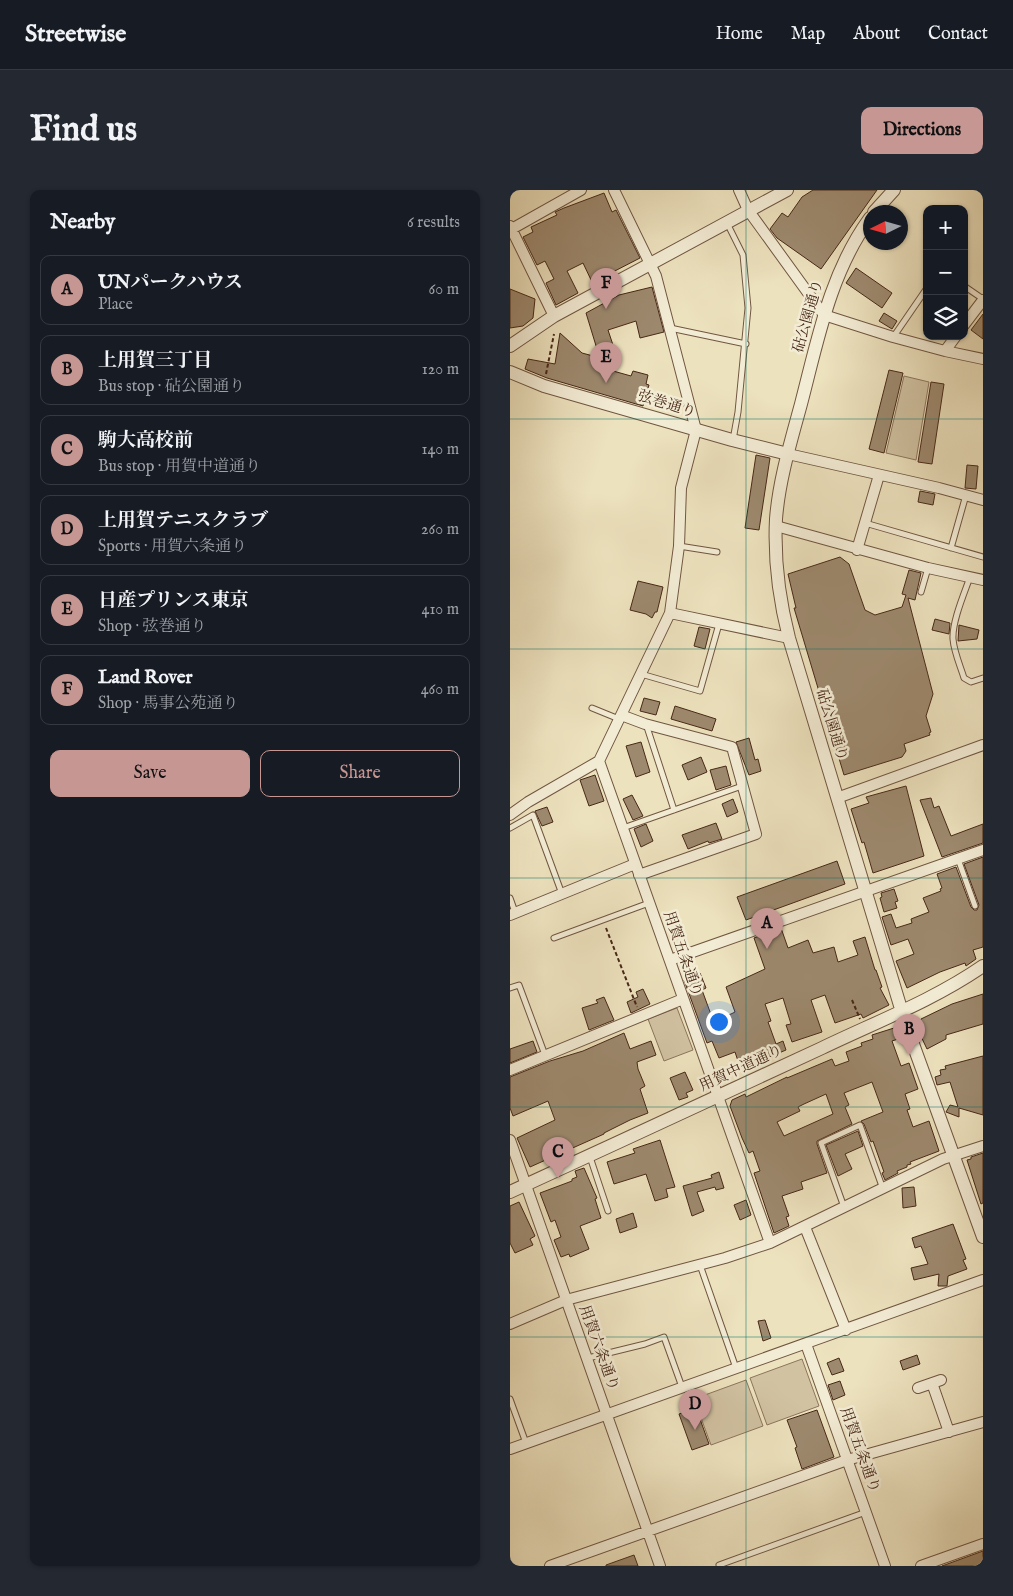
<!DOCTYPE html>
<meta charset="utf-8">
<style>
body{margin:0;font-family:"IM FELL English","Noto Serif JP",serif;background:#242831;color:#f1f3f6}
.controls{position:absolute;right:15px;top:15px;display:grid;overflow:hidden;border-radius:10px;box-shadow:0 1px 4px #0004}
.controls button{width:45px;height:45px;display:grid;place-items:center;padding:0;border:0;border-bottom:1px solid #363941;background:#171b24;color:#f1f3f6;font:25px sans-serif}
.compass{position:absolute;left:353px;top:15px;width:45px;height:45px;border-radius:50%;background:#171b24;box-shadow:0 1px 4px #0004;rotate:265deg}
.you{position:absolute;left:208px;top:831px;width:18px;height:18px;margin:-12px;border:4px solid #fff;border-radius:50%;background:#1a73e8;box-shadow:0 0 0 8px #1a73e833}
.badge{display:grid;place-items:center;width:32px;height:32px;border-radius:50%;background:#c59692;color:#111;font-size:16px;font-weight:700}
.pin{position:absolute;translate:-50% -41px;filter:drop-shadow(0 1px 2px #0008)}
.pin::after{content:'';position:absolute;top:26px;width:18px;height:15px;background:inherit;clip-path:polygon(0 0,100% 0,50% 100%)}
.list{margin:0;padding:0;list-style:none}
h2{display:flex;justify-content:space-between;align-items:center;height:65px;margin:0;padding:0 20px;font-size:21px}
h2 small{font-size:16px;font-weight:400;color:#9ea1a6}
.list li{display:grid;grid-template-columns:32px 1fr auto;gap:15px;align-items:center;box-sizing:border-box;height:70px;margin:0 10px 10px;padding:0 10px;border:1px solid #363941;border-radius:10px}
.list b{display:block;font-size:19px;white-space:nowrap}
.list p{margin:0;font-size:16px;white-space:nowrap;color:#9ea1a6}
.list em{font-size:16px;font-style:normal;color:#9ea1a6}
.actions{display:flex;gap:10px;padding:15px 20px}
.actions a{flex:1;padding:11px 0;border:1px solid #c59692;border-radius:10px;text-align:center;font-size:18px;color:#c59692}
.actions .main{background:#c59692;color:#111}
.icon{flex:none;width:28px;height:28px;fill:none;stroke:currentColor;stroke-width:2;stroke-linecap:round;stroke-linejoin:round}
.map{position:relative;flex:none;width:473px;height:1376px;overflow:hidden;border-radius:10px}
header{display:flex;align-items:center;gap:30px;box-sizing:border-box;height:70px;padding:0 25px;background:#171b24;border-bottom:1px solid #363941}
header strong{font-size:24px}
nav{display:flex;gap:28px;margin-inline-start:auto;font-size:18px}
.intro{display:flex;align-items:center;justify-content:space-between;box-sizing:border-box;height:120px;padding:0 30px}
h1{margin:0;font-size:35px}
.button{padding:12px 22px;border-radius:10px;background:#c59692;color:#111;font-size:18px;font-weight:700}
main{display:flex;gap:30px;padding:0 30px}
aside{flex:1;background:#171b24;border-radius:10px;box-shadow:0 1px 4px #0004}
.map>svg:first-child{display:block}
</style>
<header>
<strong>Streetwise</strong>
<nav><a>Home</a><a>Map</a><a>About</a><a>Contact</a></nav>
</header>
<div class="intro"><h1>Find us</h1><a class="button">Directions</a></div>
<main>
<aside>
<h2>Nearby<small>6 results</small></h2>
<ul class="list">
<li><span class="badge">A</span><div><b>UNパークハウス</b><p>Place</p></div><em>60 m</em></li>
<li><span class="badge">B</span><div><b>上用賀三丁目</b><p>Bus stop · 砧公園通り</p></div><em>120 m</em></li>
<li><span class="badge">C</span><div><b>駒大高校前</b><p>Bus stop · 用賀中道通り</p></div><em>140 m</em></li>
<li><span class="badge">D</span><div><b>上用賀テニスクラブ</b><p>Sports · 用賀六条通り</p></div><em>260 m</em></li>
<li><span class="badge">E</span><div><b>日産プリンス東京</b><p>Shop · 弦巻通り</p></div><em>410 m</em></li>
<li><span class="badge">F</span><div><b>Land Rover</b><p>Shop · 馬事公苑通り</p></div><em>460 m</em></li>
</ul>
<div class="actions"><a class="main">Save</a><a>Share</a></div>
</aside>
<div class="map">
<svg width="473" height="1376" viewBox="0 0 473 1376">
<rect width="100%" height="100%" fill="#ede2be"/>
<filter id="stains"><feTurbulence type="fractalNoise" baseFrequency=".004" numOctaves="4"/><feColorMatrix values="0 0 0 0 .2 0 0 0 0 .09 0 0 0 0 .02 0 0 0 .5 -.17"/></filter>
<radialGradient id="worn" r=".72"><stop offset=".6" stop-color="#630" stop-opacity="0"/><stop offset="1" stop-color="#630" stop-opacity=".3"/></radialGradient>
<!-- green -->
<path fill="#d1c2a2" stroke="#8c755c" d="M394,186L419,192L406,270L376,263Z
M167,818L183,860L154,871L138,829Z
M292,1169L309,1216L257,1235L240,1188Z
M236,1190L253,1236L201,1255L184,1209Z"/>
<!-- building -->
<path fill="#9d896e" stroke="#472817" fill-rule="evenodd" d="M303,0H367L311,79L267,48L260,39L272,23L278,27L292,7Z
M94,3L102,22L106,20L130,68L97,85L98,87L83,94L73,73L57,81L68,103L46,115L36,93L44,89L35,71L27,75L13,47L23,42L21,37L47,25L45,22L54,18Z
M346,78L382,103L372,118L336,93Z
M142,97L154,142L130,148L126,131L98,140L103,155L87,159L76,123L109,105Z
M0,99L25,109L23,128L13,136L0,138Z
M374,123L387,131L382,139L369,131Z
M473,124V149L461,140Z
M50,143L72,163L98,170L96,179L121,186L123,181L138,185L136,194L139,195L133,216L37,188L15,179L18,169L45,174Z
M379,180L393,183L374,263L359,259Z
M421,192L434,194L422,274L408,272Z
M246,265L260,268L249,340L235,338Z
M457,275L468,276L466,299L455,298Z
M410,301L425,304L423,315L408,312Z
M330,367L339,374L355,420L365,425L392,417L396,405L392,404L399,380L411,383L405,410L398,408L423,504L416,526L421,542L419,543L420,545L394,554L396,561L392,567L334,585L284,418H286L278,384Z
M128,391L153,397L147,422H145L142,428L136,424L120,420Z
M425,429L440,433L439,444L422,440Z
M449,435L469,440L467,449L448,451Z
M189,437L200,439L195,459L184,456Z
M134,508L150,512L146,525L130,521Z
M165,516L206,529L202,541L161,529Z
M239,548L245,570L248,569L251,581L239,585L226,552Z
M131,552L140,582L126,587L116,556Z
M191,567L197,582L178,590L172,575Z
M216,576L221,595L206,600L200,580Z
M85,585L94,611L79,616L70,590Z
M396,596L414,666L363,683L354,652L352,653L341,619L359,613L356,607Z
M122,605L133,626L123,630L113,609Z
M421,608L424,618L429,616L441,646L473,634V653L432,667L410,610Z
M223,609L228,622L217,627L212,614Z
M37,617L43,632L32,636L25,621Z
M206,633L212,649L199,653L198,651L178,659L172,645Z
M136,634L143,651L131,657L124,639Z
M473,667V757L463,760L466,769L456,776L455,773L430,782L397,798L386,771L404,764L398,749L381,755L372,727L381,724L386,738L402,733L401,729L419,722L413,708L431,701L430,699L432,698L427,684L446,677L461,717L464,720H467L469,715L454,674Z
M327,671L335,694L236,730L227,707Z
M384,699L388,711L385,712L387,718L374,722L370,708L372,707L371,703Z
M271,738L278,758L298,750L303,763L324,757L328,772L348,765L343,751L355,747L365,780H366L372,797L370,798L379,815L353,828L351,824L325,833L315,805L301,810L312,842L282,852L276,835L281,834L273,808L255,814L261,831L258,832L266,854L273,851L276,860L250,871L251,874L235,880L234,878L231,880L225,862L209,868L202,851L197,853L174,790L190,783L196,798L192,800L203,830L221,824L225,822L216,797L255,779L244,748Z
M133,799L140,814L121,823L117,812L128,807L126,802Z
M473,804V834L436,845V849L417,859L407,838L411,829L442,814Z
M94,807L104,830L79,840L72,818L88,813L86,810Z
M384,838L388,840L391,848L382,851L391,876L399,873L408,899L395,904L400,919L397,920L403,937L419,931L429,961L400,972L401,974L397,975V977L387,981L388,983L375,990L372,983L374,982L363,951L361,952L354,934L351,931L373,922L362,892L334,903L339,915L335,917L342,934L307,951V954L317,983L291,992L293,999L272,1006L279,1026L276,1027L279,1036L264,1043L244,983L250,981L243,961L239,963L232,948L220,916L222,910L235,904L236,907L277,887V888L322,869L325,876L339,871L336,862L352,856L351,853L363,849L362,845ZM316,904L323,924L274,946L267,932L290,921L288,917L294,914Z
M114,843L120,859L141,851L146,865L127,872L128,879L135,896L130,899L138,923L120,930L94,943V944L20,977L7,948L45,930L38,911L3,926L0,918V887L40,871L73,861Z
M23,851L27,862L0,873V859Z
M473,866V925L449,918V927L436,922L440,915L448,917L440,892L427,895L425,887L431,885L430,880L436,879L435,876Z
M175,882L183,900L176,903L178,907L169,910L160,888Z
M348,941L353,956L335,964L342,979L328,986L316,955Z
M150,950L165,997L156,999L158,1007L145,1011L136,984L104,994L97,972L125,963L123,959Z
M473,963V1013L471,1014L457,970L461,969V967Z
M74,978L87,1008L85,1009L91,1028L70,1036L79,1059L60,1067L59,1064L51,1067L44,1050L51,1047L45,1030L41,1032L30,1003L62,991V989L67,987L65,981Z
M209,982L214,998L206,1000L205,997L187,1002L194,1021L182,1026L173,996L202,988L201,985Z
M404,997L406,1016L393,1018L392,998Z
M236,1010L241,1025L230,1030L224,1015Z
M9,1012L25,1046L20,1049L23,1055L5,1063L0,1053V1016Z
M123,1023L127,1037L110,1043L106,1029Z
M443,1034L456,1069L453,1070L457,1079L438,1086L437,1096H428L429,1084L404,1090L401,1078L418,1074L411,1056L405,1058L402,1048Z
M255,1130L261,1148L253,1151L248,1131Z
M407,1165L410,1174L393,1180L390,1171Z
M329,1168L334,1181L322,1185L317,1173Z
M330,1191L335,1205L323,1210L318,1195Z
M186,1218L199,1254L182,1260L169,1224Z
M307,1220L324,1267L292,1279L285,1258L287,1257L277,1230Z
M473,1361V1376H432Z
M124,1365L128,1376H96V1375Z"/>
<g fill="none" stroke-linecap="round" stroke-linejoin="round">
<defs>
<path id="service" d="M217,33L233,65L238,118L228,222L223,250
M454,96L473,109
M160,138L236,154
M384,146L417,98
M355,333L473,367
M169,356L207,362
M441,358L456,305
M460,387C454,404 442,432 443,449C444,462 450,475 454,488L461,492L473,488
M411,402L418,378
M131,484L190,501L209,434
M82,518L109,529
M136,534L164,620
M0,638L23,625L52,704
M113,638L232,596
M448,669L465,716
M0,708L5,722
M44,748L139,713
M0,798L9,795L35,865
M80,967L98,1021
M334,1017L311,953L350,935L373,999
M190,1075L226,1178
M78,1168L135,1154L154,1147L172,1197
M0,1209L16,1253
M209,1375L356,1322"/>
<path id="minor" d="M229,0L238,20L314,125L383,147L435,161L473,169
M0,36L44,126
M0,40L71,0
M454,135L473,110
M435,161L446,146
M278,264L429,298L473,310
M266,336L418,378L473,390
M347,360L369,285
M160,423L279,448
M111,525L135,534L222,557L246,644L129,685
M89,571L260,1053
M327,608L473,555
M0,625L18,612L89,571L160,423L169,356L171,298L186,240L146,86L104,0
M0,725L125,674
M160,770L473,660
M0,880L173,809
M0,950L150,1376
M295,1037L336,1140
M0,1134L56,1110L215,1068L260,1053L433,969L473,956
M296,1154L375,1376
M422,1193L439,1242
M408,1198L431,1190
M0,1259L473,1090
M40,1376L337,1270L473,1232
M411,1376L473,1354"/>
<path id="tertiary" d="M364,22L384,0
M360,28C320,83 308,149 291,214C281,251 269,290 266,329C264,369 269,409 279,448L395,832L473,1047
M0,156L44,126L277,0
M0,182L34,196L222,250L278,264
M0,1002C104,954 208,907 312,858C366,832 424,810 473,776"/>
</defs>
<!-- service casing -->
<use href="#service" stroke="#705641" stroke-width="7"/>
<!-- minor casing -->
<use href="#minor" stroke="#705641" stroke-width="12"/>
<!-- tertiary casing -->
<use href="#tertiary" stroke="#705641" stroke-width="14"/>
<!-- path -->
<path stroke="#472817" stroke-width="2" stroke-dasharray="4 2.5" stroke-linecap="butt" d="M36,184L44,144
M96,738L127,817
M342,810L350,829"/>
<!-- service -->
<use href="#service" stroke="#f3ecd5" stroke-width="5"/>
<!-- minor -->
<use href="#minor" stroke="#f3ecd5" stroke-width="10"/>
<!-- tertiary -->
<use href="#tertiary" stroke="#f3ecd5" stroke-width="12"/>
</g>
<!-- grid -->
<path fill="none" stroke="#0f766e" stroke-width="1" stroke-opacity="0.55" d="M236,0V1376M0,229H473M0,459H473M0,688H473M0,917H473M0,1147H473"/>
<g text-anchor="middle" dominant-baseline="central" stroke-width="5" stroke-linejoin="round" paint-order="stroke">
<!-- street labels -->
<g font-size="15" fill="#472817" stroke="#f3ecd5">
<text transform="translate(298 126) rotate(-74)">砧公園通り</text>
<text transform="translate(157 214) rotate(17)">弦巻通り</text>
<text transform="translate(322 535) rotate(73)">砧公園通り</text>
<text transform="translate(173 764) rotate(71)">用賀五条通り</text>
<text transform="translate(231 878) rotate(-25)">用賀中道通り</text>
<text transform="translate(89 1158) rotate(70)">用賀六条通り</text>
<text transform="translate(350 1260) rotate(70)">用賀五条通り</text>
</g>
</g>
<rect width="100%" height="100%" filter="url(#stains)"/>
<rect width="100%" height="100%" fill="url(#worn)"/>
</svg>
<div class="controls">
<button>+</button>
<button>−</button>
<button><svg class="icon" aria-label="layers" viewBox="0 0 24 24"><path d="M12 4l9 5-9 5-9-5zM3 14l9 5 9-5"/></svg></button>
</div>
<svg class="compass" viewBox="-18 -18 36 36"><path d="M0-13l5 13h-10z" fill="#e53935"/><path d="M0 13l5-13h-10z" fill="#9ea1a6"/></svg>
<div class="you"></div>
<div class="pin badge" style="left:257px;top:759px">A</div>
<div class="pin badge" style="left:399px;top:865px">B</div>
<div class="pin badge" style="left:48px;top:988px">C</div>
<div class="pin badge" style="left:185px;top:1240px">D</div>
<div class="pin badge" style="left:96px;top:193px">E</div>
<div class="pin badge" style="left:96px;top:119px">F</div>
</div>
</main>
